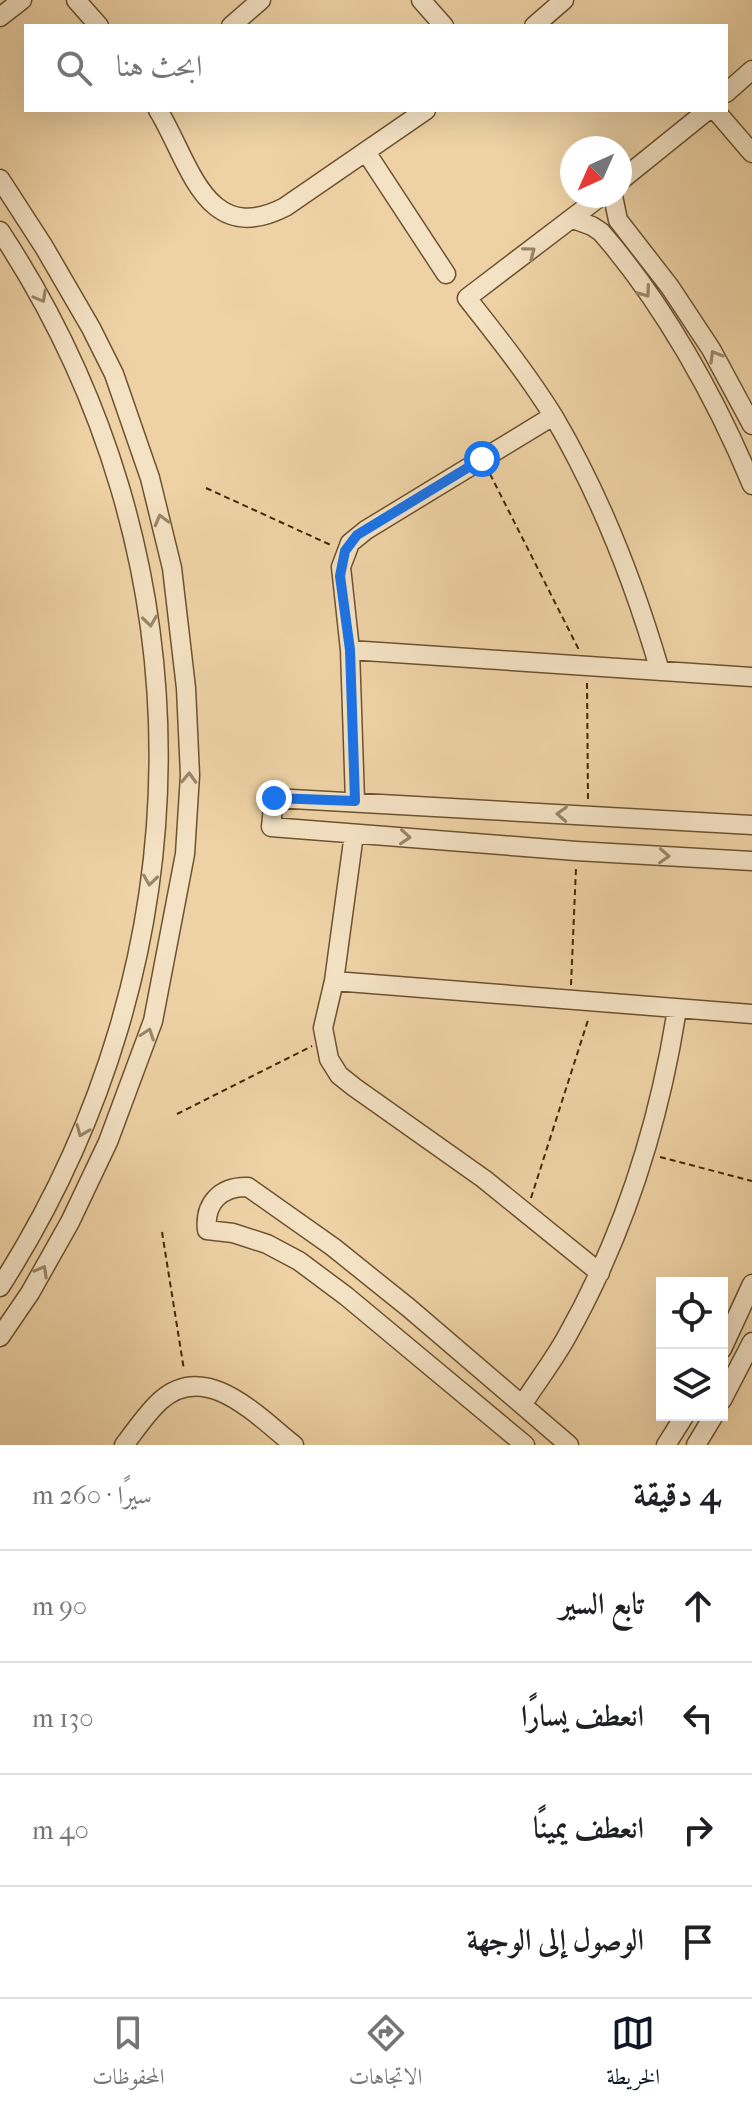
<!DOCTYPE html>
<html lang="ar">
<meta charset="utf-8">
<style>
body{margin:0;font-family:"IM FELL French Canon",Amiri,serif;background:#f2f2f2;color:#202124;direction:rtl}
.controls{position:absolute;right:24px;bottom:24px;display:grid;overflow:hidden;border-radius:0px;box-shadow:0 8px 32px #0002}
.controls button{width:72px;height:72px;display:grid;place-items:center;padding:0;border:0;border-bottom:2px solid #e0e0e0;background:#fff;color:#202124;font:40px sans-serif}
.compass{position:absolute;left:560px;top:136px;width:72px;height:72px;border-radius:50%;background:#fff;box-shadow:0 8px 32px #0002;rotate:225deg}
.stop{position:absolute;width:24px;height:24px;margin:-18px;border:6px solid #1a73e8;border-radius:50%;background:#fff}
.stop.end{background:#1a73e8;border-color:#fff;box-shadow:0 2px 8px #0008}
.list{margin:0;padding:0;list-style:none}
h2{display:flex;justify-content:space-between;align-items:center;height:104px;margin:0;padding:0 32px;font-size:34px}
h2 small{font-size:26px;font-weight:400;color:#757577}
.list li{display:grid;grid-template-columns:52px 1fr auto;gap:24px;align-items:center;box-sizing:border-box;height:112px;padding:0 32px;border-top:2px solid #e0e0e0}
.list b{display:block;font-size:30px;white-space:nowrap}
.list em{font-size:26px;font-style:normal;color:#757577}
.icon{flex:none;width:44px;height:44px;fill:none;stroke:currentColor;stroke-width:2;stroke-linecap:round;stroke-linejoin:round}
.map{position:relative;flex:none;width:752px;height:1445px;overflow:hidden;direction:ltr}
.search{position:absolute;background:#fff;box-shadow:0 8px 32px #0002;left:24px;right:24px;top:24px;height:88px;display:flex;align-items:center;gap:20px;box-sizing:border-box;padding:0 28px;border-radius:0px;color:#757577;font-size:30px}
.sheet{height:552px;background:#fff}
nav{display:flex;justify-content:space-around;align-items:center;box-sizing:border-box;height:112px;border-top:2px solid #e0e0e0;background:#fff;font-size:22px;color:#757577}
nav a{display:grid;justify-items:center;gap:4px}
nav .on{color:#111827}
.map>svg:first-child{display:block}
</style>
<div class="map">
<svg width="752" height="1445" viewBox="0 0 752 1445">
<rect width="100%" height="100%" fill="#eed2a5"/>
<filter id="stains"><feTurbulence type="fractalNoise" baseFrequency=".0025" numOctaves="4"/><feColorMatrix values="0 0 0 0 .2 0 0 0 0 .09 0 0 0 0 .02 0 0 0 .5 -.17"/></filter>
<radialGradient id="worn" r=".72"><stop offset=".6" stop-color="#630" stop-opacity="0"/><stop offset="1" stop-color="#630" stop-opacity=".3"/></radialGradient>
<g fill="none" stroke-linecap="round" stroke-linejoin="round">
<defs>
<path id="minor" d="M76,0L99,26
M421,0L444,26
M0,17L22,0
M231,26L261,0
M534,26L564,0
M726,93L752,70
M158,110C190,162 205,248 285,207L426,110
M715,110L752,153
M366,152L446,274
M0,179L44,247L91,328L114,374L150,478L172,568L186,688L190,775L185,854L153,1021L108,1142L70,1222L30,1293L0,1337
M620,181L708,110
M601,196L467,298C497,336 528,375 554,417C601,497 634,582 660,671
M613,196L618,220L670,287L711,349L752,425
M573,219L592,226L601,232C663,303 716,398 752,485
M0,231C214,555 209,961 0,1287
M350,650L752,677
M355,801L350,650L341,567L350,543L366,530L553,416
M752,825L274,798L271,827L576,851L752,861
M354,834L334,981L323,1028L329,1059L339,1075L354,1087L484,1179L600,1273
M334,981L752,1014
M722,1349L752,1284
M722,1400L752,1342
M522,1405C537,1382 553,1361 566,1338C624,1235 659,1125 677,1009
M124,1445C135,1431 146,1414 160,1401C206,1359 258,1417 294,1445
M525,1445L346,1296L299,1261L267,1244L233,1233L207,1230C204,1203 221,1186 248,1187L333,1247L409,1308L569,1445
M666,1445L685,1415
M696,1445L714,1415"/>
</defs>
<!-- minor casing -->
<use href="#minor" stroke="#6d532f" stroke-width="21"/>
<!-- path -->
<path stroke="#422908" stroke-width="2" stroke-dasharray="6 4" stroke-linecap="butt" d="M490,474L579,650
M206,488L333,546
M587,683L588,800
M571,985L576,868
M177,1114L312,1046
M660,1157L752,1181
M531,1198L589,1017
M162,1232L184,1370"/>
<!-- minor -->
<use href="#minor" stroke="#f4e2c4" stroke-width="18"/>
</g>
<!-- one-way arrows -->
<defs><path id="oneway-chevron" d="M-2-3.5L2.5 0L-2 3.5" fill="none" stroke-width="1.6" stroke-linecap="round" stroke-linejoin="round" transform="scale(2)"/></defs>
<g stroke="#9b8666">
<use href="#oneway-chevron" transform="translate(530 252) rotate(-37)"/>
<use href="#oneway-chevron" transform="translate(645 292) rotate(54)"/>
<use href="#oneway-chevron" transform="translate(41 297) rotate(61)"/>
<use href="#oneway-chevron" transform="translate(715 356) rotate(-120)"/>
<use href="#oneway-chevron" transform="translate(161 520) rotate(-105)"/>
<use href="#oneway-chevron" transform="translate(150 621) rotate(82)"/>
<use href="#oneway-chevron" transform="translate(189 778) rotate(-88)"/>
<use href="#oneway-chevron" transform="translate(562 814) rotate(-177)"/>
<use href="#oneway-chevron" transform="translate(405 837) rotate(4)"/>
<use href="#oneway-chevron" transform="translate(664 856) rotate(3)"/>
<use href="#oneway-chevron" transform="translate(150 880) rotate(98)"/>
<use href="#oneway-chevron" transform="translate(148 1034) rotate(-71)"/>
<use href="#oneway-chevron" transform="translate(82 1131) rotate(112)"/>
<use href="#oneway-chevron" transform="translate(42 1271) rotate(-61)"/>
</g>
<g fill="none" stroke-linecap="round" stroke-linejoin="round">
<!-- route -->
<path stroke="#1a73e8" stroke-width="10" d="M274,798L355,801L350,650L340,576L345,551L357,535L482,459"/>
</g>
<rect width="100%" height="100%" filter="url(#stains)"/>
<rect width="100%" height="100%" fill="url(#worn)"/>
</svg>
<div class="controls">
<button><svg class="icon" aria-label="locate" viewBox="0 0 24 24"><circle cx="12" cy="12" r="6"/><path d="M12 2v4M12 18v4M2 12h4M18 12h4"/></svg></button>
<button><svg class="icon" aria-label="layers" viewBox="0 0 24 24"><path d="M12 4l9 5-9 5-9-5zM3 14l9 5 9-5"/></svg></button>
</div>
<svg class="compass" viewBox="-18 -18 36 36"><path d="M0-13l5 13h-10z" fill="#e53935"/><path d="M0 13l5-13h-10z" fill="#757577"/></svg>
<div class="stop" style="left:482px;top:459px"></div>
<div class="stop end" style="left:274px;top:798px"></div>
<div class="search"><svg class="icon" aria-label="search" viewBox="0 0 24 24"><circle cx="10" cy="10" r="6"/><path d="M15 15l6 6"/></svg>ابحث هنا</div>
</div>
<section class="sheet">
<h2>4 دقيقة<small>سيرًا · 260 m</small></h2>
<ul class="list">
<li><svg class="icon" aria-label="ahead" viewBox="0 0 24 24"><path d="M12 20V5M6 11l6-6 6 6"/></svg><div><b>تابع السير</b></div><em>90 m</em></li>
<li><svg class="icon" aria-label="left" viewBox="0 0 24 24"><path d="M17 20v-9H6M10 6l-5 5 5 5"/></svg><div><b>انعطف يسارًا</b></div><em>130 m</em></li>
<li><svg class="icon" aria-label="right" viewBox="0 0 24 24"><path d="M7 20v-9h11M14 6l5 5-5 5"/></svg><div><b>انعطف يمينًا</b></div><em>40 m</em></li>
<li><svg class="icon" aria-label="arrive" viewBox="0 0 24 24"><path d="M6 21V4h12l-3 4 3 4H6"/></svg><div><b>الوصول إلى الوجهة</b></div></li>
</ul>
</section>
<nav>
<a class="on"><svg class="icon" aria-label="map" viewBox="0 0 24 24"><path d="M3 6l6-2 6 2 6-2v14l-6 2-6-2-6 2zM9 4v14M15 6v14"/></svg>الخريطة</a>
<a><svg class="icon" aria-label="directions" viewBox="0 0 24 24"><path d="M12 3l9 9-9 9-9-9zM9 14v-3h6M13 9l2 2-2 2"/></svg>الاتجاهات</a>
<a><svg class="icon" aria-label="saved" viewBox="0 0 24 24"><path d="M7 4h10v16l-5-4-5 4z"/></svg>المحفوظات</a>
</nav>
